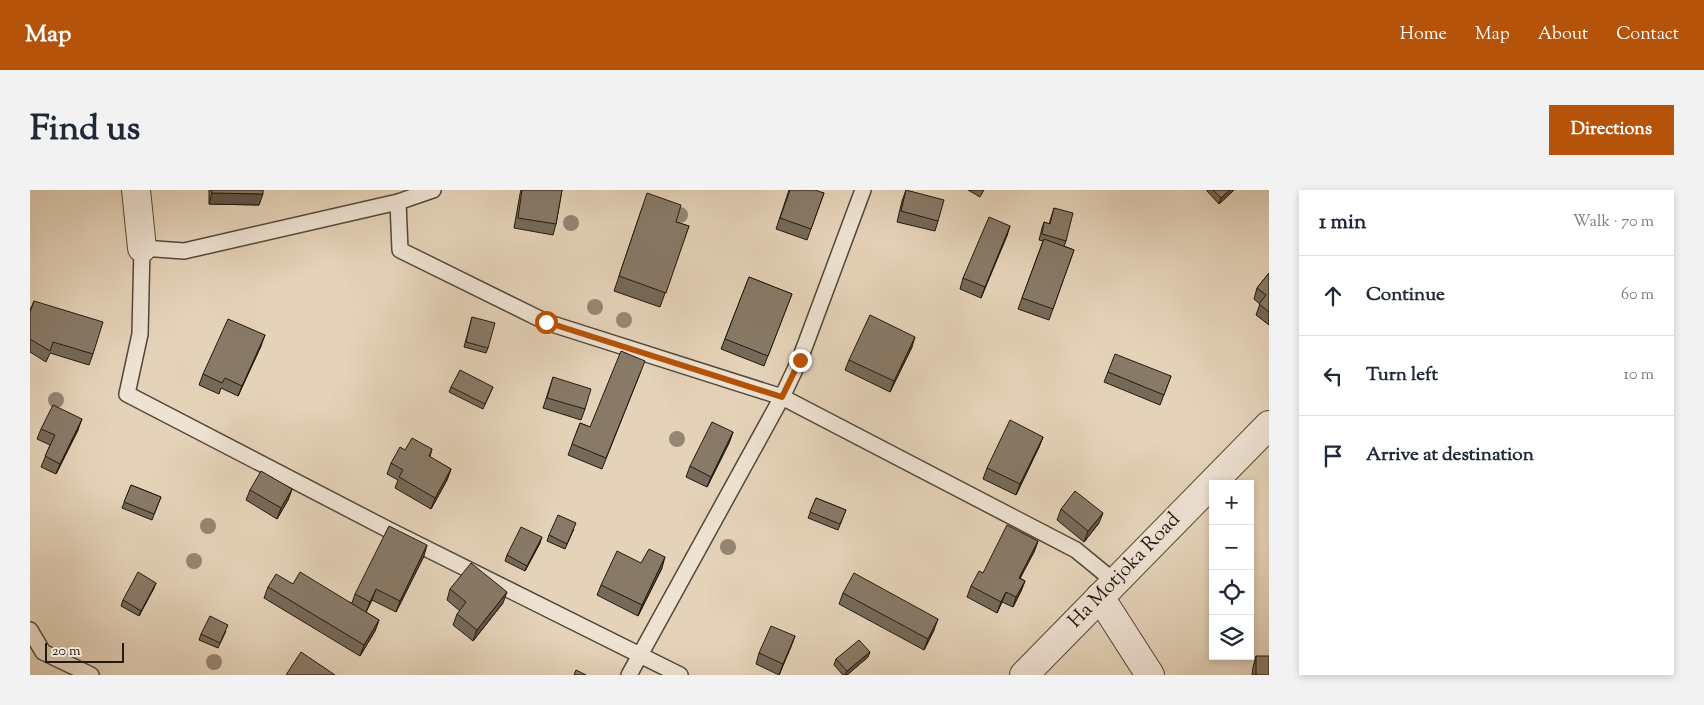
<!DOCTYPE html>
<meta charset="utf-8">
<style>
body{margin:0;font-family:"Sorts Mill Goudy",serif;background:#f2f2f3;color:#1f2937}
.controls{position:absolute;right:15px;bottom:15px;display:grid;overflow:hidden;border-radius:0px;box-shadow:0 2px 8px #0003}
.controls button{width:45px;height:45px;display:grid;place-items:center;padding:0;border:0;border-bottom:1px solid #e0e1e3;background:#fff;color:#1f2937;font:25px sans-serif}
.scale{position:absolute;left:15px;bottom:12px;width:79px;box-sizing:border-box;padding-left:5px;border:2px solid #23190e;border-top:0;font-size:14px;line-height:18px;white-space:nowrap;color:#23190e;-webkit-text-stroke:4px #eee2d2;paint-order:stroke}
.stop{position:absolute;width:15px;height:15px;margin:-11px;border:4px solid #b45309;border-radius:50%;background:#fff}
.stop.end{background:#b45309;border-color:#fff;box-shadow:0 1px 5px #0008}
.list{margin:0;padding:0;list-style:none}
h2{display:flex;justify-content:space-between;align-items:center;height:65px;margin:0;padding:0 20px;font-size:21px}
h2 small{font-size:16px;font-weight:400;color:#747a83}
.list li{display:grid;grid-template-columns:32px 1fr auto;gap:15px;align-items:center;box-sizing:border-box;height:80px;padding:0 20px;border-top:1px solid #e0e1e3}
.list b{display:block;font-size:19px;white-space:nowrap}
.list em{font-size:16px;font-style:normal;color:#747a83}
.icon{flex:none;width:28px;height:28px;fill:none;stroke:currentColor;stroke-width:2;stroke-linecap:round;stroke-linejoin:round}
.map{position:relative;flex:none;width:1239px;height:485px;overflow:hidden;border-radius:0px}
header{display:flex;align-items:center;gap:30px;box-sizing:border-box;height:70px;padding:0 25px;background:#b45309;color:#fff}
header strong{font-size:24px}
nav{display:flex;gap:28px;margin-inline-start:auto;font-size:18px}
.intro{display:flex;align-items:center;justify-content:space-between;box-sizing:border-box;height:120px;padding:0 30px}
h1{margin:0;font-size:35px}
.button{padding:12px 22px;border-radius:0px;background:#b45309;color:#fff;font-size:18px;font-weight:700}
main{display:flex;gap:30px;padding:0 30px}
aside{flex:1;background:#fff;border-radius:0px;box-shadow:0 2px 8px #0003}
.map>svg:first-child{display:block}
</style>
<header>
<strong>Map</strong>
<nav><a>Home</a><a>Map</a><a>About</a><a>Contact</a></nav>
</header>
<div class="intro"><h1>Find us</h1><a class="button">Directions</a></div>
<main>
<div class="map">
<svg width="1239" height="485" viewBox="0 0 1239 485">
<rect width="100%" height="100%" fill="#e5d3b9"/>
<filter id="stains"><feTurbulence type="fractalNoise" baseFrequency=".004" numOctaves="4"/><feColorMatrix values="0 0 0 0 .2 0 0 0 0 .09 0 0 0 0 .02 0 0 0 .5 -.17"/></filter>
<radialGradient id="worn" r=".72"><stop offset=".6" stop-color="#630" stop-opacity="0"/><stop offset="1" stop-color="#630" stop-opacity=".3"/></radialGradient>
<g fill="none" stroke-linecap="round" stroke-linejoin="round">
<defs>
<path id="service" d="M403,0L368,12L154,61L112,58L110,144L97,204L359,340L650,485
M368,12L370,60L516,132L752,207L1046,360L1085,392
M0,440L13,462L61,485
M599,485L752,207L770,169L833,0"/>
<path id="minor" d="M106,0L112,58
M1070,407L1120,485"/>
<path id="tertiary" d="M994,485L1239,235"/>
</defs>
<!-- service casing -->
<use href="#service" stroke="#544839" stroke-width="18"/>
<!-- minor casing -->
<use href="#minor" stroke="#544839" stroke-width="30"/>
<!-- tertiary casing -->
<use href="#tertiary" stroke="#544839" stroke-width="30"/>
<!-- service -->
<use href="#service" stroke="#eee2d2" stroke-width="15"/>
<!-- minor -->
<use href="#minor" stroke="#eee2d2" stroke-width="28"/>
<!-- tertiary -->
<use href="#tertiary" stroke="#eee2d2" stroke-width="28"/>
</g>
<!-- trees -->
<g fill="#958673">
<circle cx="650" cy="25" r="8"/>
<circle cx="541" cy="33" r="8"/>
<circle cx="565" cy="117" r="8"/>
<circle cx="594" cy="130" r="8"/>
<circle cx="26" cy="210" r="8"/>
<circle cx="647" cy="249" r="8"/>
<circle cx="178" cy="336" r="8"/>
<circle cx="698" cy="357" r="8"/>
<circle cx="164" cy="371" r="8"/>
<circle cx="184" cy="472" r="8"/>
</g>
<!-- wall -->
<path fill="#756959" stroke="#23190e" d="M179,0H233L229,15L179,14Z
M491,0H532L526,34L523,45L484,38L490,4Z
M759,0L794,3L777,50L746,39Z
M876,0L908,31L905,41L867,32L872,11Z
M938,0H954L950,7Z
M1177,0H1204L1189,14L1177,1Z
M612,18L646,32L659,36L630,117L584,101Z
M1024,18L1036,51L1034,56L1044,60L1019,130L988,119L1013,51L1009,50L1012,38L1014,32L1019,34Z
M980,36L951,108L930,99L933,88Z
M1239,83V135L1226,125L1230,114L1224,109L1227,98Z
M719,87L762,104L734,176L691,159Z
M4,111L63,164L59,175L20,163L16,172L0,162V120Z
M442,127L458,158L456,163L434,157Z
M231,156L208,206L191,198L189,204L169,195L173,184Z
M882,157L860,202L815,180L819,170Z
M611,181L572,279L538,265L550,233L560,237Z
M1078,182L1141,186L1130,215L1074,192Z
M523,187L555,219L551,230L513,218Z
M421,197H463L453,219L419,202Z
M11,239L48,240L26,284L11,277L20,255L7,249Z
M703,242L699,253L677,297L656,287L660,276Z
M1013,247L1009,257L986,305L953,289L957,278Z
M402,259L400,267L421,279L417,290L401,319L365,298L368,290L357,284L361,273L375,260Z
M101,295L131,307L122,330L92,318Z
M262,299L258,310L247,329L216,310L220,300Z
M786,308L816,320L808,340L778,328Z
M1031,319L1069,333L1054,352L1027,330Z
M544,339L535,359L517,351L519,345Z
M1008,351L1004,362L990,388L995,391L991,401L983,417L972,412L967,423L937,407L941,396L953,383Z
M510,353L495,381L475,371L477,365Z
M394,366L366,422L342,410L336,422L349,430L345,441L330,466L234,408L238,397L263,394L322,413L325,404Z
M632,378L608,426L567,405L571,395Z
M124,398L109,426L91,416L93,410Z
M420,399L473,413L443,451L423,435L427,424L430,421L417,410Z
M813,403L904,440L894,460L809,414Z
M196,441L188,458L169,450L171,444Z
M765,446L749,485L726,474L729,463Z
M1226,466L1239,485H1222L1223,477Z
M838,467L817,485H813L804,475L806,469Z"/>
<!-- shaded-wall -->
<path fill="#5f5548" stroke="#23190e" d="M1200,0H1204L1189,14L1191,8Z
M182,3L233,4L229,15L179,14Z
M980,36L977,46L951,108L955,97Z
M235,145L231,156L208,206L212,196Z
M885,147L882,157L860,202L864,191Z
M52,229L48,240L26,284L30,274Z
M703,242L699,253L677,297L681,287Z
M1013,247L1009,257L986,305L990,294Z
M421,279L417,290L401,319L405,308Z
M262,299L258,310L247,329L251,318Z
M1073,323L1069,333L1054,352L1058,341Z
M512,347L510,353L495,381L497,376Z
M1008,351L1004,362L985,398L989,388Z
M397,355L394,366L366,422L370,411Z
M635,367L632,378L608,426L612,415Z
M995,391L991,401L983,417L986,407Z
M126,393L124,398L109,426L111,421Z
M346,399L342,410L336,422L340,412Z
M477,402L473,413L443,451L447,440Z
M976,402L972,412L967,423L971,412Z
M908,429L904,440L894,460L898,449Z
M349,430L345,441L330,466L334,455Z
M765,446L761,457L749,485L753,474Z
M840,462L838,467L817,485H815L817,481Z"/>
<!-- building -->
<path fill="#887a67" stroke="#23190e" d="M182,0H233V4L182,3Z
M492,0H532L526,34L488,28Z
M760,0H785L794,3L781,39L750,28Z
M876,0L914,10L908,31L871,21Z
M1183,0H1200L1191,8Z
M617,3L651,15L646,32L659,36L636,103L589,86Z
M1024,18L1043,23L1036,51L1012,44L1014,32L1020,34Z
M959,27L980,36L955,97L933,88Z
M1014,49L1044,60L1023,119L992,108Z
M1239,83V122L1229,114L1236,105L1227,98Z
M719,87L762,104L738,166L695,149Z
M4,111L73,132L63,164L23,152L20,161L0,149V122Z
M840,125L885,147L864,191L819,170Z
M442,127L465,133L458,158L436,152Z
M198,129L235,145L212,196L195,188L192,193L173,184Z
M591,161L615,171L576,268L542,254L550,233L560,237Z
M1085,164L1141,186L1134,205L1078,182Z
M430,180L463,197L455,214L421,197Z
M523,187L561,199L555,219L517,208Z
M23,215L52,229L30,274L15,266L25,245L11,239Z
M980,230L1013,247L990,294L957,278Z
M682,232L703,242L681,287L660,276Z
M382,248L402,259L399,266L421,279L405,308L369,287L373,280L361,273L370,257L375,260Z
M231,281L262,299L251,318L220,300Z
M101,295L131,307L124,324L94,312Z
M1045,301L1073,323L1058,341L1031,319Z
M786,308L816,320L810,334L780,322Z
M528,325L546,333L537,354L519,345Z
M977,335L1008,351L989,388L995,391L986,407L976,402L971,412L941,396L949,381L953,383Z
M359,336L397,355L370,411L346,399L340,412L325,404Z
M491,337L512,347L497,376L477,365Z
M619,359L635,367L612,415L571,395L587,361L611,373Z
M441,373L477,402L447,440L427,424L436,412L420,399Z
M108,382L126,393L111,421L93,410Z
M270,382L349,430L334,455L238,397L246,384L263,394Z
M824,383L908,429L898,449L813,403Z
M180,426L198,435L190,453L171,444Z
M741,436L765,446L753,474L729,463Z
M829,450L840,462L817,481L806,469Z
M271,462L305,485H256Z
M1226,466H1239V485H1226Z
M546,480L556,485H544Z"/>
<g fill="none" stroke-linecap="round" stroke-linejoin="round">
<!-- route -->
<path stroke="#b45309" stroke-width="6" d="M516,132L752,207L770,170"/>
</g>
<g text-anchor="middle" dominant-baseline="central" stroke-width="5" stroke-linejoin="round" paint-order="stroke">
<!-- street labels -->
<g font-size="20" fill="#23190e" stroke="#eee2d2">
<text transform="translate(1095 381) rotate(-46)">Ha Motjoka Road</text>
</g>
</g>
<rect width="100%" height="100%" filter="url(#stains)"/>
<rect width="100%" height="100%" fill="url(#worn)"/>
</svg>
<div class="controls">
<button>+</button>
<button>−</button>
<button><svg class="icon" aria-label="locate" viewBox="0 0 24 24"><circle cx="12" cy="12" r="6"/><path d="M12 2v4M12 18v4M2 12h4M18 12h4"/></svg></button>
<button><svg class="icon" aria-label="layers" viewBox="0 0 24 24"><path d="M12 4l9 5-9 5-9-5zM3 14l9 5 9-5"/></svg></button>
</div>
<div class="scale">20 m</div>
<div class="stop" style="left:516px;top:132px"></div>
<div class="stop end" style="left:770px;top:170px"></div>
</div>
<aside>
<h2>1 min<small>Walk · 70 m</small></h2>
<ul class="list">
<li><svg class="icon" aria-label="ahead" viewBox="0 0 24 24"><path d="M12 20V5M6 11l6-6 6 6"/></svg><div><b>Continue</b></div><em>60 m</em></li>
<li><svg class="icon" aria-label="left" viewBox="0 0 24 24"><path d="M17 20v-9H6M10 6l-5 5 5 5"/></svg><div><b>Turn left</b></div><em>10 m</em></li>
<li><svg class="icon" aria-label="arrive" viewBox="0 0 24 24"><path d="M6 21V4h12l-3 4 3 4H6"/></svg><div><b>Arrive at destination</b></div></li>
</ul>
</aside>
</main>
